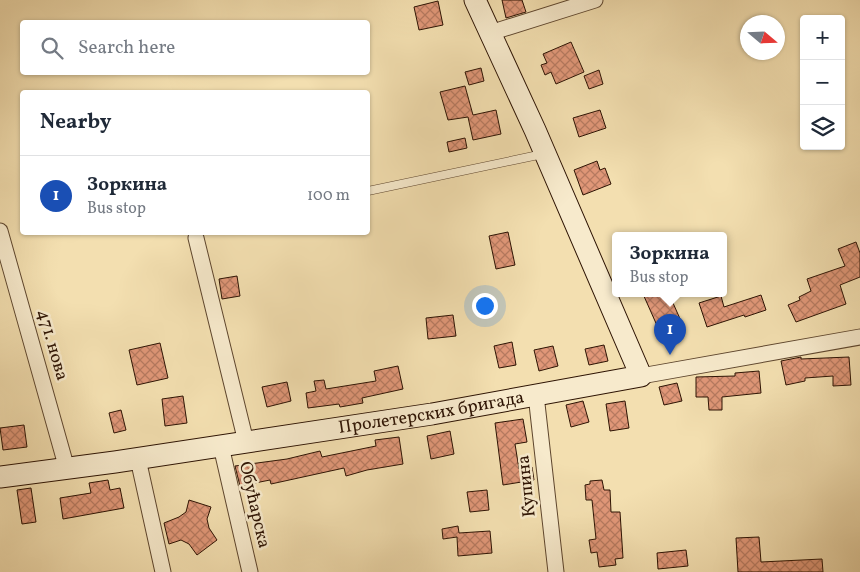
<!DOCTYPE html>
<meta charset="utf-8">
<style>
body{margin:0;font-family:Vollkorn,serif;background:#f6f6f7;color:#1f2937}
.controls{position:absolute;right:15px;top:15px;display:grid;overflow:hidden;border-radius:5px;box-shadow:0 1px 4px #0004}
.controls button{width:45px;height:45px;display:grid;place-items:center;padding:0;border:0;border-bottom:1px solid #e0e1e3;background:#fff;color:#1f2937;font:25px sans-serif}
.compass{position:absolute;left:740px;top:15px;width:45px;height:45px;border-radius:50%;background:#fff;box-shadow:0 1px 4px #0004;rotate:109deg}
.you{position:absolute;left:484px;top:305px;width:18px;height:18px;margin:-12px;border:4px solid #fff;border-radius:50%;background:#1a73e8;box-shadow:0 0 0 8px #1a73e833}
.badge{display:grid;place-items:center;width:32px;height:32px;border-radius:50%;background:#0f766e;color:#fff;font-size:16px;font-weight:700}
.pin{position:absolute;translate:-50% -41px;filter:drop-shadow(0 1px 2px #0008)}
.pin::after{content:'';position:absolute;top:26px;width:18px;height:15px;background:inherit;clip-path:polygon(0 0,100% 0,50% 100%)}
.popup{position:absolute;left:612px;top:232px;width:115px;height:65px;box-sizing:border-box;display:grid;place-content:center;border-radius:5px;background:#fff;filter:drop-shadow(0 1px 4px #0005);font-size:16px;white-space:nowrap;color:#747a83}
.popup b{font-size:19px;color:#1f2937}
.popup::after{content:'';position:absolute;left:50%;top:100%;margin-left:-10px;border:10px solid transparent;border-top-color:#fff}
.list{margin:0;padding:0;list-style:none}
h2{display:flex;justify-content:space-between;align-items:center;height:65px;margin:0;padding:0 20px;font-size:21px}
h2 small{font-size:16px;font-weight:400;color:#747a83}
.list li{display:grid;grid-template-columns:32px 1fr auto;gap:15px;align-items:center;box-sizing:border-box;height:80px;padding:0 20px;border-top:1px solid #e0e1e3}
.list b{display:block;font-size:19px;white-space:nowrap}
.list p{margin:0;font-size:16px;white-space:nowrap;color:#747a83}
.list em{font-size:16px;font-style:normal;color:#747a83}
.icon{flex:none;width:28px;height:28px;fill:none;stroke:currentColor;stroke-width:2;stroke-linecap:round;stroke-linejoin:round}
.map{position:relative;flex:none;width:860px;height:572px;overflow:hidden}
.search{position:absolute;background:#fff;box-shadow:0 1px 4px #0004;left:20px;top:20px;width:350px;height:55px;display:flex;align-items:center;gap:12px;box-sizing:border-box;padding:0 18px;border-radius:5px;color:#747a83;font-size:19px}
.panel{position:absolute;background:#fff;box-shadow:0 1px 4px #0004;left:20px;top:90px;width:350px;height:145px;border-radius:5px}
.map>svg:first-child{display:block}
</style>
<div class="map">
<svg width="860" height="572" viewBox="0 0 860 572">
<defs>
<pattern id="building-cross-hatch" width="8" height="8" patternUnits="userSpaceOnUse" patternTransform="scale(1.25)"><rect width="8" height="8" fill="#e09778"/><path d="M0 0l8 8M0 8l8-8" fill="none" stroke="#b67a60"/></pattern>
</defs>
<rect width="100%" height="100%" fill="#f3dfb0"/>
<filter id="stains"><feTurbulence type="fractalNoise" baseFrequency=".004" numOctaves="4"/><feColorMatrix values="0 0 0 0 .2 0 0 0 0 .09 0 0 0 0 .02 0 0 0 .5 -.17"/></filter>
<radialGradient id="worn" r=".72"><stop offset=".6" stop-color="#630" stop-opacity="0"/><stop offset="1" stop-color="#630" stop-opacity=".3"/></radialGradient>
<!-- building -->
<path fill="url(#building-cross-hatch)" stroke="#2d1303" d="M502,0H522L526,12L506,18Z
M438,1L443,25L419,30L414,7Z
M571,42L584,72L556,84L551,72L545,75L541,65L547,63L543,54Z
M481,68L484,81L469,85L465,72Z
M599,70L603,84L589,89L584,76Z
M465,86L473,115L496,110L501,134L473,140L468,117L448,120L440,92Z
M600,110L606,128L579,137L573,118Z
M465,138L467,148L449,152L447,142Z
M597,161L600,170L605,168L611,184L583,195L574,170Z
M508,232L515,265L496,269L489,236Z
M856,242L860,253V277L840,285L846,304L796,322L788,305L800,300L799,297L811,291L807,279L845,266L838,249Z
M237,276L240,296L222,299L219,279Z
M643,294H669L681,321L659,330Z
M761,295L766,310L745,317L744,315L707,327L699,303L721,296L724,307Z
M453,315L456,336L428,339L426,318Z
M512,342L516,365L499,368L494,346Z
M160,343L168,378L137,385L129,350Z
M604,345L608,361L589,365L585,349Z
M553,346L558,366L539,371L534,350Z
M801,357V359L849,357L851,385L833,386V376L805,378V381L786,385L781,361Z
M398,366L403,389L362,398L363,403L340,407L339,404L308,408L306,393L316,391L314,381L324,380L326,389L376,381L374,371Z
M759,371L761,393L722,397V410H709L708,397H696V377L735,376V373Z
M287,382L291,401L267,407L262,387Z
M677,383L682,401L664,405L659,387Z
M183,396L187,423L165,426L162,399Z
M583,401L589,422L571,427L566,405Z
M625,401L629,428L610,431L606,404Z
M121,410L126,430L114,433L109,413Z
M523,419L527,442L515,444L519,469L532,467L534,480L503,485L495,423Z
M24,425L27,447L3,450L0,428Z
M450,431L454,454L431,459L427,436Z
M399,437L403,464L367,470L346,476L344,468L271,484L270,480L240,486L235,466L287,459L320,451L322,457L376,446L375,440Z
M108,480L110,490L120,488L124,508L63,519L60,498L91,493L89,483Z
M602,480L604,490H610L611,512H620L623,558L615,559L616,565L599,567L597,552L591,553L589,540L596,539L592,500H586L585,485L590,484V481Z
M31,488L36,522L22,524L17,490Z
M487,490L489,510L470,512L467,492Z
M189,500L211,507L207,519L209,528L217,540L197,555L189,544L181,540L169,544L164,523L179,517L186,512Z
M458,526L459,533L490,531L492,553L458,556L457,537L443,539L442,529Z
M759,537L761,562L822,559L823,572H738L736,538Z
M686,550L688,566L658,569L657,553Z"/>
<g fill="none" stroke-linecap="round" stroke-linejoin="round">
<defs>
<path id="lane" d="M368,191L543,154"/>
<path id="street" d="M490,33L595,0
M0,231L67,469
M196,238L246,442
M641,376L860,337
M536,395L556,572
M221,446L250,572
M138,459L163,572"/>
<g id="secondary">
<path id="s1" d="M0,477L115,462L432,414L641,376L535,130L475,0"/>
</g>
</defs>
<!-- lane casing -->
<use href="#lane" stroke="#5e462e" stroke-width="9"/>
<!-- street casing -->
<use href="#street" stroke="#5e462e" stroke-width="17"/>
<!-- secondary casing -->
<use href="#secondary" stroke="#2d1303" stroke-width="23"/>
<!-- lane -->
<use href="#lane" stroke="#f7eacc" stroke-width="8"/>
<!-- street -->
<use href="#street" stroke="#f7eacc" stroke-width="15"/>
<!-- secondary -->
<use href="#secondary" stroke="#f7eacc" stroke-width="21"/>
</g>
<g text-anchor="middle" dominant-baseline="central" stroke-width="5" stroke-linejoin="round" paint-order="stroke">
<!-- street labels -->
<g font-size="18" fill="#2d1303" stroke="#f7eacc">
<text transform="translate(52 345) rotate(74)">471. нова</text>
<text stroke="none"><textPath href="#s1" startOffset="436">Пролетерских бригада</textPath></text>
<text transform="translate(527 486) rotate(-96)">Купина</text>
<text transform="translate(254 505) rotate(77)">Обућарска</text>
</g>
</g>
<rect width="100%" height="100%" filter="url(#stains)"/>
<rect width="100%" height="100%" fill="url(#worn)"/>
</svg>
<div class="controls">
<button>+</button>
<button>−</button>
<button><svg class="icon" aria-label="layers" viewBox="0 0 24 24"><path d="M12 4l9 5-9 5-9-5zM3 14l9 5 9-5"/></svg></button>
</div>
<svg class="compass" viewBox="-18 -18 36 36"><path d="M0-13l5 13h-10z" fill="#e53935"/><path d="M0 13l5-13h-10z" fill="#747a83"/></svg>
<div class="you"></div>
<div class="pin badge" style="left:670px;top:355px;background:#1a4fb4">1</div>
<div class="popup"><b>Зоркина</b>Bus stop</div>
<div class="search"><svg class="icon" aria-label="search" viewBox="0 0 24 24"><circle cx="10" cy="10" r="6"/><path d="M15 15l6 6"/></svg>Search here</div>
<section class="panel">
<h2>Nearby<small></small></h2>
<ul class="list">
<li><span class="badge" style="background:#1a4fb4">1</span><div><b>Зоркина</b><p>Bus stop</p></div><em>100 m</em></li>
</ul>
</section>
</div>
